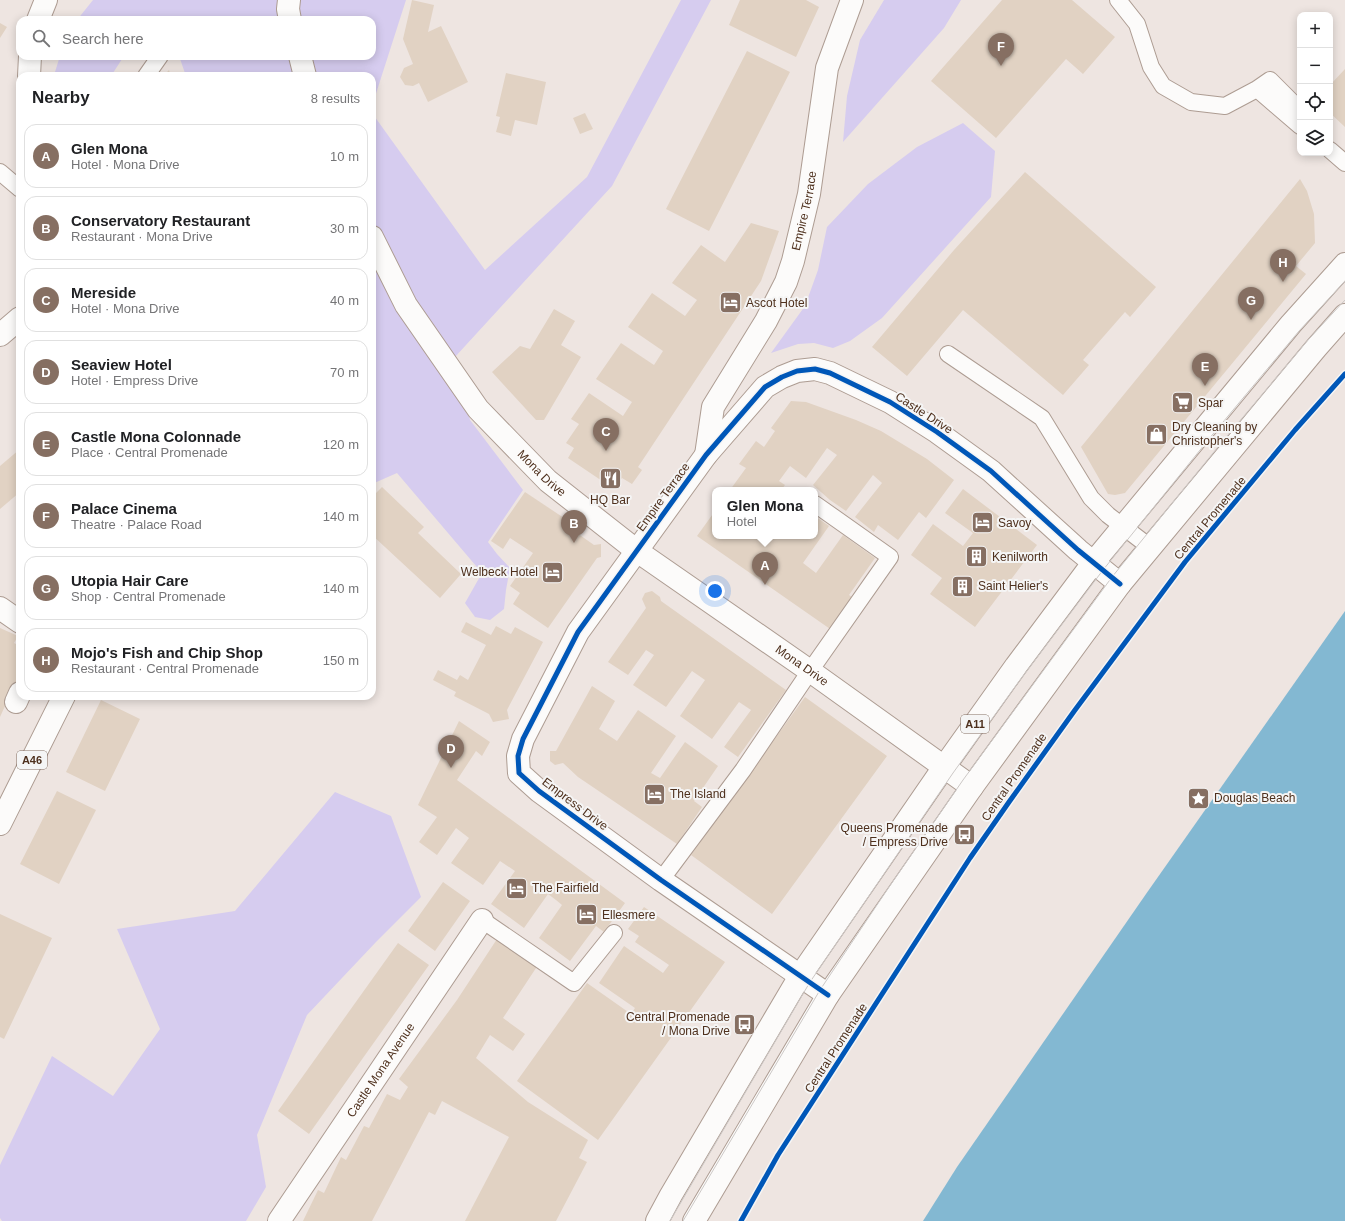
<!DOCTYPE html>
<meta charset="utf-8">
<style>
body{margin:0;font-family:Helvetica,sans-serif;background:#f6f6f6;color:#202124}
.controls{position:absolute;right:12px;top:12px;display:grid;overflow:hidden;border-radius:8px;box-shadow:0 2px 10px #0003}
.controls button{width:36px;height:36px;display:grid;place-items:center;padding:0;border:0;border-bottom:1px solid #e0e0e0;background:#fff;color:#202124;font:20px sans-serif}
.you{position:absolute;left:715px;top:591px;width:14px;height:14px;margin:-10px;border:3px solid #fff;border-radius:50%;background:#1a73e8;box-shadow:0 0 0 6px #1a73e833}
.badge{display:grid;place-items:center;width:26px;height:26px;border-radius:50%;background:#866f62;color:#fff;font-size:13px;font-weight:700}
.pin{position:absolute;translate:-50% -33px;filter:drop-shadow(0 1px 2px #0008)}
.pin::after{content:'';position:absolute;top:21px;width:14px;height:12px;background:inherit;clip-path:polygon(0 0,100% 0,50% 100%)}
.popup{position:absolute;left:712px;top:487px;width:106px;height:52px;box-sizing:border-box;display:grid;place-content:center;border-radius:8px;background:#fff;filter:drop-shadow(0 1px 3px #0005);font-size:13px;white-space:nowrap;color:#757577}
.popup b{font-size:15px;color:#202124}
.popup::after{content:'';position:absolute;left:50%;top:100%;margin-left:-8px;border:8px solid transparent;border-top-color:#fff}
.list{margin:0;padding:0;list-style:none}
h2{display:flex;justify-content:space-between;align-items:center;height:52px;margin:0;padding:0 16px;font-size:17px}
h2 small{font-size:13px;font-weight:400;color:#757577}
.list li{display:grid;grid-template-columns:26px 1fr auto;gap:12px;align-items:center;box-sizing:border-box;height:64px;margin:0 8px 8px;padding:0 8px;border:1px solid #e0e0e0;border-radius:12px}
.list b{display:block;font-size:15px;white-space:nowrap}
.list p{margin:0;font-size:13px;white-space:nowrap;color:#757577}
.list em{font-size:13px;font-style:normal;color:#757577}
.icon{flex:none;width:22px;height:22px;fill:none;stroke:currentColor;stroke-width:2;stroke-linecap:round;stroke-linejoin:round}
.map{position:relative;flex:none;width:1345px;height:1221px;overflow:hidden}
.search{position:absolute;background:#fff;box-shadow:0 2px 10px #0003;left:16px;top:16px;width:360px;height:44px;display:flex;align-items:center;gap:10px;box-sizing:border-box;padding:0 14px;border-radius:12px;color:#757577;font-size:15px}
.panel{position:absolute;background:#fff;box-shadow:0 2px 10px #0003;left:16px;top:72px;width:360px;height:628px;border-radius:12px}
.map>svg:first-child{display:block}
</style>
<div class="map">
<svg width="1345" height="1221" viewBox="0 0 1345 1221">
<rect width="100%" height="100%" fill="#eee5e1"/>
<!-- green -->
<path fill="#d6ccef" d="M93,0H406L372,106V76H186L179,56H372V20H155L153,18L151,20H77Z
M681,0H711L612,186L455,357L470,420L523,490L488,542L497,554L510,568L506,590L504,609L490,620L475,617L465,603L482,573L397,473L372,484V113L485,270L587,177Z
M884,0H961L944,28L843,142L847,96L860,40Z
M60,56H124L111,76H55V72Z
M963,123L995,151L991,197L882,318L850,341L833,348L814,343L798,344L771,353L805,306L818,270L827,227L868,184L917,147Z
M335,792L391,816L421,897L376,942L307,1015L257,1135L266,1187L246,1221H2L0,1218V1165L52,1056L113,1096L160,1029L117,929L235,911Z"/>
<!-- water -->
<path fill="#83b8d2" d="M1345,611V1221H923L957,1167L1146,894Z"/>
<!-- building -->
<path fill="#e1d2c3" d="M412,0L434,5L428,32L441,26L468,82L428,102L419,83L413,86L405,85L400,77L404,68L413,64L403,39Z
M740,0H806L819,7L796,57L729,25Z
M1002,0H1072L1115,37L1083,74L1066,59L996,138L931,81Z
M0,23L7,27L0,38Z
M747,51L790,72L709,231L666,209Z
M1345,69V127L1330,113V85Z
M169,70L171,76H163Z
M506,73L546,82L537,125L515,120L511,136L496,132L500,117L496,116Z
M585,113L593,129L580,134L573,118Z
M1025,172L1156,287L1130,317L1125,312L1083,360L1089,365L1063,395L963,310L907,376L872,347L954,250Z
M1300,179L1307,191L1314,214L1315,243L1296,266L1306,274L1125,493L1115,495L1108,494L1081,447Z
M751,223L779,231L761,281L646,455L638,467L642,470L632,484L622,478L614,489L568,458L574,448L566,443L579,424L571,419L589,393L623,416L632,402L596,379L621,343L654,365L663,351L628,327L652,293L685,316L697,300L672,283L701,245L725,262Z
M554,309L575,321L561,345L581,357L544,420H536L492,372L520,346L530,349Z
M791,401L806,402L856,420L881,431L927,459L954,480L926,518L919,512L898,540L878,525L874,532L855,517L882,483L873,475L846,511L830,500L813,485L837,455L827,448L806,478L790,466L779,481L785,485L781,490H730L746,468L739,464L756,441L764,447L775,431L771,428Z
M20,449V492L0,509V466Z
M382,487L424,527L418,533L461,574L440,598L372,535V497Z
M963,489L1037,545L975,627L930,594L942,578L911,555L933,524L963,546L973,533L945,513Z
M525,492L570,522L567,526L594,545L601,544V557L597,558L548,628L513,604L520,593L510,586L533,553L510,538L503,549L491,541Z
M715,511V536H815V516L829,526L803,563L816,573L843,535L875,558L849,595L856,600L833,631L697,536Z
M652,591L660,597L661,601L786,690L738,757L724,747L751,710L739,702L712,739L680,716L705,680L692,671L666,707L633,685L654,655L646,650L628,675L608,662L646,608L642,599L645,593Z
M466,622L491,635L496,626L511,634L515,627L543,642L507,710L509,719L493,722L489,714L454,696L456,692L433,680L438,670L457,680L460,675L468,680L486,645L461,632Z
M0,628L18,636L14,643L20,646V673L0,717Z
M592,686L615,701L599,729L617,741L638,710L676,736L651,773L660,778L685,742L718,766L694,801L702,807L677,844L578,777L563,763L555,765L550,761V751H556Z
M805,697L887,756L772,914L691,855Z
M101,700L140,719L105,791L66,772Z
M459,721L490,742L482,756L476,751L457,780L625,903L604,932L596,926L570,961L539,938L562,905L556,900L548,894L524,928L491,904L515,871L500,861L483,885L451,863L469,838L456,828L437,855L419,842L437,817L418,805Z
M57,791L96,810L59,884L20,864Z
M443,882L470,901L435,951L408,931Z
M644,907L725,962L598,1140L517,1081L587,983L631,1014L635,1008L599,983L624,946L663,973L669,965L635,942L639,936L628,929Z
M0,914L52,938L4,1039L0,1037Z
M497,939L538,965L503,1018L525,1034L513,1051L490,1035L476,1058L528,1102L588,1140L579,1158L587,1162L556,1221H465L509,1137L442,1101L435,1115L429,1112L372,1221H303L318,1190L324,1193L341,1157L346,1160L364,1126L369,1128L387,1094L400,1100L408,1087L399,1079L457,1000Z
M398,943L429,965L309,1134L278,1111Z"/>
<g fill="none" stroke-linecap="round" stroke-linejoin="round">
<defs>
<path id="service" d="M1118,0L1137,24L1151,67L1163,86L1191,102L1225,106L1257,89L1270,80L1300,110
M146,76L160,56
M1257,89L1300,126
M1330,150L1345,163
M0,172L20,189
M948,354L1042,418L1091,498L1108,515L1151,548
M661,880L743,770L810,671L890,557L815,504
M482,920L574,983L614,933"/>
<g id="minor">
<path d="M289,0L288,9L290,20"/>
<path d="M300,56L305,76"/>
<path id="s1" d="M372,237L406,305L478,409L548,481L637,551L810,671L972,787"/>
<path d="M0,335L20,318"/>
<path id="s2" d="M706,455L713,407L766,321L786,282L793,261L809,194L827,68L852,0"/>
<path d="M0,608L20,622"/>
<path d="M16,702L20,693"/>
<path d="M828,995L661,880L539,791L519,773L518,756L523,739L578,632L706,455L765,387L782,377L797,371L815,369L830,373L890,402L937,432L991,471L1078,550L1120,584"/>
<path id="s3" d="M279,1221L482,920"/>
</g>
<path id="primary" d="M38,20L46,0
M29,76L30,56
M0,824L64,696
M657,1221L671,1195L800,976L944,767L1016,666L1093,563L1291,324L1345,264
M694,1221L828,995L972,787L1120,584L1316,348L1345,315"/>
</defs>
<!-- service casing -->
<use href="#service" stroke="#ad9c92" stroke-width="18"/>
<!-- minor casing -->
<use href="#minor" stroke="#ad9c92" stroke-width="24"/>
<!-- primary casing -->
<use href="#primary" stroke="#ad9c92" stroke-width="24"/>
<!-- service -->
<use href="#service" stroke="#fcfbfa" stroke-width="16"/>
<!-- minor -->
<use href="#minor" stroke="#fcfbfa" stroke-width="22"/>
<!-- primary -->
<use href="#primary" stroke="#fcfbfa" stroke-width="22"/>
<!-- tram -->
<path stroke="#ccc8c6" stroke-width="1" d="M670,1221L810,982L953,773L1017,684L1103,570L1213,434L1299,331L1345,281
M683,1221L820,990L889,887L963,780L1112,577L1222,442L1308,340L1345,300"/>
<defs>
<path id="cycleway" d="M828,995L661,880L539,791L519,773L518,756L523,739L578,632L706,455L765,387L782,377L797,371L815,369L830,373L890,402L937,432L991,471L1078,550L1120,584
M741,1221L778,1155L970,858L1009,802L1075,710L1185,562L1295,430L1345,374"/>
</defs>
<!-- cycleway casing -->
<use href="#cycleway" stroke="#f5f5f5" stroke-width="8"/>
<!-- cycleway -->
<use href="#cycleway" stroke="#0057b8" stroke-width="5"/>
</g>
<!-- icons -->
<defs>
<symbol id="hotel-square" viewBox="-11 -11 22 22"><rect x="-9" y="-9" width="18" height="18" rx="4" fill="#866f62" stroke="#f5f5f5"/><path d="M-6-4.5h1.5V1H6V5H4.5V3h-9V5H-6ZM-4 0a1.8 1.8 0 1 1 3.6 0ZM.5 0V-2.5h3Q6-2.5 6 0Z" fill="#fff"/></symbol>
<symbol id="supermarket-square" viewBox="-11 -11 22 22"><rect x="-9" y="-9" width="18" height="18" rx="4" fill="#866f62" stroke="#f5f5f5"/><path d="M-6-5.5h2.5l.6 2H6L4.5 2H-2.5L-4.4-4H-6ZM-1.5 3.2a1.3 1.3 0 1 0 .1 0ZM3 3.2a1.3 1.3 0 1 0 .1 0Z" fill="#fff"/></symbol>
<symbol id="shop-square" viewBox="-11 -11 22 22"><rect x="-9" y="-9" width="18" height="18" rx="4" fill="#866f62" stroke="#f5f5f5"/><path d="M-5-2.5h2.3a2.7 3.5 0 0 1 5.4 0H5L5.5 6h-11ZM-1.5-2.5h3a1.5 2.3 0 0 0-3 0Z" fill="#fff"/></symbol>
<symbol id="restaurant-square" viewBox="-11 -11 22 22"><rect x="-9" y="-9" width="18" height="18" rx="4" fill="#866f62" stroke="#f5f5f5"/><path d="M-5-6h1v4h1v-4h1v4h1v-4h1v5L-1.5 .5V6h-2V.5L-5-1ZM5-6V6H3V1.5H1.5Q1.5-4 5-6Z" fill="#fff"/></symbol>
<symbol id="building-square" viewBox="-11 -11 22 22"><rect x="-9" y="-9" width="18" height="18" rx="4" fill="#866f62" stroke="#f5f5f5"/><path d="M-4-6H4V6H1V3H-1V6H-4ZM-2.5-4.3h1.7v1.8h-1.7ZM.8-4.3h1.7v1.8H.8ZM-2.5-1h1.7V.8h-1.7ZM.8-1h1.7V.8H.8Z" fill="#fff"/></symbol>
<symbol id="sight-square" viewBox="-11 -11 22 22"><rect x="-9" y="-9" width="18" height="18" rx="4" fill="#866f62" stroke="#f5f5f5"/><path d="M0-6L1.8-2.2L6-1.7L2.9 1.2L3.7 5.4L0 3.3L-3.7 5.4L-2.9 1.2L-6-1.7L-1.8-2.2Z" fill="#fff"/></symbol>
<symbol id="bus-square" viewBox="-11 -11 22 22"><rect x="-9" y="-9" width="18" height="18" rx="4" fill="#866f62" stroke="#f5f5f5"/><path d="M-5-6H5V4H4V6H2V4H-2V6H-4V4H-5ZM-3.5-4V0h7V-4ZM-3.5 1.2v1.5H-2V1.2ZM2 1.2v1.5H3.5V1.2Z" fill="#fff"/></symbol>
</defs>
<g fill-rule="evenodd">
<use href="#hotel-square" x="718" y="290" width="25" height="25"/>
<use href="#supermarket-square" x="1170" y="390" width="25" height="25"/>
<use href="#shop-square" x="1144" y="422" width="25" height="25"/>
<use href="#restaurant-square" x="598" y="466" width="25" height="25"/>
<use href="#hotel-square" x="970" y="510" width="25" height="25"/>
<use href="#building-square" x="964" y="544" width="25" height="25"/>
<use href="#hotel-square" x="540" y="560" width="25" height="25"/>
<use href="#building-square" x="950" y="574" width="25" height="25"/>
<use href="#hotel-square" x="642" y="782" width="25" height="25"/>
<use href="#sight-square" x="1186" y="786" width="25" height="25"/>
<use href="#bus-square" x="952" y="822" width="25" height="25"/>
<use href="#hotel-square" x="504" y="876" width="25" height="25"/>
<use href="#hotel-square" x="574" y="902" width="25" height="25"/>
<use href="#bus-square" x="732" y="1012" width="25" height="25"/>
</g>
<g text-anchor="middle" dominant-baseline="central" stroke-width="4" stroke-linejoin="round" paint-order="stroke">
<!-- shield labels -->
<g fill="#f5f5f5" stroke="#806b5e" stroke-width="1">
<rect x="961" y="715" width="28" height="18" rx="3"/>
<rect x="17" y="751" width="30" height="18" rx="3"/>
</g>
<g font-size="11" font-weight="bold" fill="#4e301d">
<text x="975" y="724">A11</text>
<text x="32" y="760">A46</text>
</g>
<!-- street labels -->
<g font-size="12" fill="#4e301d" stroke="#f5f5f5">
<text stroke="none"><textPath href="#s2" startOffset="267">Empire Terrace</textPath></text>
<text transform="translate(924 413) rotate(33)">Castle Drive</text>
<text stroke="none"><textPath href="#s1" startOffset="293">Mona Drive</textPath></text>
<text transform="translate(663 497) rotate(-54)">Empire Terrace</text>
<text transform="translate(1210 518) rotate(-50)">Central Promenade</text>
<text stroke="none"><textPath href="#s1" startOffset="617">Mona Drive</textPath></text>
<text transform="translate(1014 777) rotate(-55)">Central Promenade</text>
<text transform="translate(575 804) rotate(37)">Empress Drive</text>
<text transform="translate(836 1048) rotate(-57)">Central Promenade</text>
<text stroke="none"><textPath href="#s3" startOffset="182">Castle Mona Avenue</textPath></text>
</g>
<!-- poi labels -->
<g font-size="12" fill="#4e301d" stroke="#f5f5f5" text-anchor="start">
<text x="746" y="303">Ascot Hotel</text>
<text x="1198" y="403">Spar</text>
<text x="1172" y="427">Dry Cleaning by<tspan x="1172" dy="14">Christopher's</tspan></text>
<text x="610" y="500" text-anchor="middle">HQ Bar</text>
<text x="998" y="523">Savoy</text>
<text x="992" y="557">Kenilworth</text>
<text x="538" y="572" text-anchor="end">Welbeck Hotel</text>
<text x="978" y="586">Saint Helier's</text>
<text x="670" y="794">The Island</text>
<text x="1214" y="798">Douglas Beach</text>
<text x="948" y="828" text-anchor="end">Queens Promenade<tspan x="948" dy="14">/ Empress Drive</tspan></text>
<text x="532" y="888">The Fairfield</text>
<text x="602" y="915">Ellesmere</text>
<text x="730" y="1017" text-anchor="end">Central Promenade<tspan x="730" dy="14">/ Mona Drive</tspan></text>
</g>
</g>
</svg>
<div class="controls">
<button>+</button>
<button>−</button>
<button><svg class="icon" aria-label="locate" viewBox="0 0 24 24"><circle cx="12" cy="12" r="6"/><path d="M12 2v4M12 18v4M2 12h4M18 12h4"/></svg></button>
<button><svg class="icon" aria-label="layers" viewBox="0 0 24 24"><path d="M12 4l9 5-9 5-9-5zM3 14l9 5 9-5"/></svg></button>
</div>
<div class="you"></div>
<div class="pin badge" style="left:765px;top:585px">A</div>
<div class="popup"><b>Glen Mona</b>Hotel</div>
<div class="pin badge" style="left:574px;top:543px">B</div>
<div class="pin badge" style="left:606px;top:451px">C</div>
<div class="pin badge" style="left:451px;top:768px">D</div>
<div class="pin badge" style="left:1205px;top:386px">E</div>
<div class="pin badge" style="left:1001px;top:66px">F</div>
<div class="pin badge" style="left:1251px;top:320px">G</div>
<div class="pin badge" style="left:1283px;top:282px">H</div>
<div class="search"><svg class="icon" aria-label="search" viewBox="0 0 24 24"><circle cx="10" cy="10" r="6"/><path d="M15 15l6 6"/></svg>Search here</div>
<section class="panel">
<h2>Nearby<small>8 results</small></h2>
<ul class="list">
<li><span class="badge">A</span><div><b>Glen Mona</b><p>Hotel · Mona Drive</p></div><em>10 m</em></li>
<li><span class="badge">B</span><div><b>Conservatory Restaurant</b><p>Restaurant · Mona Drive</p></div><em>30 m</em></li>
<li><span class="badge">C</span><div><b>Mereside</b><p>Hotel · Mona Drive</p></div><em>40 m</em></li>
<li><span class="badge">D</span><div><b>Seaview Hotel</b><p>Hotel · Empress Drive</p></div><em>70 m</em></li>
<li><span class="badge">E</span><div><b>Castle Mona Colonnade</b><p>Place · Central Promenade</p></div><em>120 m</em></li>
<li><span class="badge">F</span><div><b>Palace Cinema</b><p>Theatre · Palace Road</p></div><em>140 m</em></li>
<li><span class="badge">G</span><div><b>Utopia Hair Care</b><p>Shop · Central Promenade</p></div><em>140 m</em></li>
<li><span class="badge">H</span><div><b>Mojo's Fish and Chip Shop</b><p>Restaurant · Central Promenade</p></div><em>150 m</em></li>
</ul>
</section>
</div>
